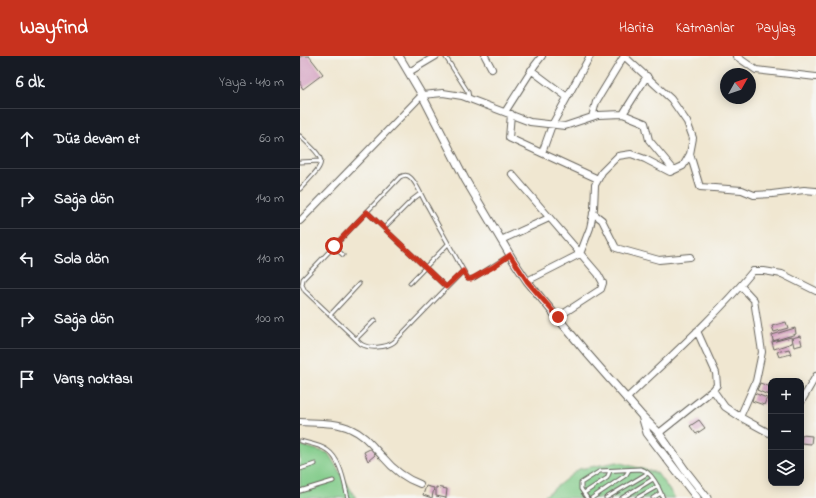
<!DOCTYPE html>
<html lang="tr">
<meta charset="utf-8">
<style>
body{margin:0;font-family:"Indie Flower",sans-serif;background:#20242c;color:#f1f3f6}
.controls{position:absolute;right:12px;bottom:12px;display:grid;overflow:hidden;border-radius:8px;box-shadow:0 2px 10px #0003}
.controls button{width:36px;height:36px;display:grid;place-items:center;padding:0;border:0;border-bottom:1px solid #363941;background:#171b24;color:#f1f3f6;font:20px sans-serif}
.compass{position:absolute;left:420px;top:12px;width:36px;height:36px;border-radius:50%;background:#171b24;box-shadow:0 2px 10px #0003;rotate:50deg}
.stop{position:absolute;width:12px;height:12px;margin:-9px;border:3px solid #c8321e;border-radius:50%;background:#fff}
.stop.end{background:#c8321e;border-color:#fff;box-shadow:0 1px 4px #0008}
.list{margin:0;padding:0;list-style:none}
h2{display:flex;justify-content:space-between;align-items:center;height:52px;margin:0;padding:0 16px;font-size:17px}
h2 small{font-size:13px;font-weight:400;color:#9ea1a6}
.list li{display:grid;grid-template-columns:26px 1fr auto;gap:12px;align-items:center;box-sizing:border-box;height:60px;padding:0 16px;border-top:1px solid #363941}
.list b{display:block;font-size:15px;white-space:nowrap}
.list em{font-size:13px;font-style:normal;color:#9ea1a6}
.icon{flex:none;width:22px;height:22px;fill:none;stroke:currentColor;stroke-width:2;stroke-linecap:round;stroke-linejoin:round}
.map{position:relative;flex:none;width:516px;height:442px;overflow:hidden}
header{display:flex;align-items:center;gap:24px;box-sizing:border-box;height:56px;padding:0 20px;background:#c8321e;color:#fff}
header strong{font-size:19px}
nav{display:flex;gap:22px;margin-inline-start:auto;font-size:14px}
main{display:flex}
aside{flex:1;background:#171b24}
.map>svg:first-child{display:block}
</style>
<header>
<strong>Wayfind</strong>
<nav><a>Harita</a><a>Katmanlar</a><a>Paylaş</a></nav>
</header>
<main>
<aside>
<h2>6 dk<small>Yaya · 410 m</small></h2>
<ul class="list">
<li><svg class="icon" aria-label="ahead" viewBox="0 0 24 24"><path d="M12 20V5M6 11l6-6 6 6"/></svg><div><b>Düz devam et</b></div><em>60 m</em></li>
<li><svg class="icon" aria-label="right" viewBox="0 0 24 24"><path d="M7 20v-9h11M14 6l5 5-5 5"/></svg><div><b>Sağa dön</b></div><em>140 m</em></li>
<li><svg class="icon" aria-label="left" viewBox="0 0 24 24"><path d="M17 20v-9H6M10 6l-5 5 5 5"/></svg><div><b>Sola dön</b></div><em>110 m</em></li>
<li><svg class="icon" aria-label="right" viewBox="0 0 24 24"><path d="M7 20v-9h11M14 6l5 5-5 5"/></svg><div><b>Sağa dön</b></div><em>100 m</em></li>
<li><svg class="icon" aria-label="arrive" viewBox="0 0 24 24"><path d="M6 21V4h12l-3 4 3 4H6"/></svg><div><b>Varış noktası</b></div></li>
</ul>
</aside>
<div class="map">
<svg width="516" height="442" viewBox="0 0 516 442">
<rect width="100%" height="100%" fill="#f6f6f2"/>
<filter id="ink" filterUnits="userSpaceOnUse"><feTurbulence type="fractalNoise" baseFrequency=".025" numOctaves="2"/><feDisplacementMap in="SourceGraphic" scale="8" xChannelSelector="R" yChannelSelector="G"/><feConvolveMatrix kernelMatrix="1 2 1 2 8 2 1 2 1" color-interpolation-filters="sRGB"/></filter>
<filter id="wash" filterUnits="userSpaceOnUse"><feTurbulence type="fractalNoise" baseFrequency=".012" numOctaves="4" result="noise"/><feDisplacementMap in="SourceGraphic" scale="16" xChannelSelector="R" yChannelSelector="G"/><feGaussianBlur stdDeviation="0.9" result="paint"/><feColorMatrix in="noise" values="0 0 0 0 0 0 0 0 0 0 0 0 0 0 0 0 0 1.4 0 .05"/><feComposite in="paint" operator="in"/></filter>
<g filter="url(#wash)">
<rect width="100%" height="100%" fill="#f0e7d1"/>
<!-- green -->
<path fill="#7fca87" stroke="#4e7352" d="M0,389L28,397L56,442H0Z
M317,406L357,417L375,442H242L279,413Z"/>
<g id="blocks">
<!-- building -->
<path fill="#d39dbf" d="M0,0H9L23,18L3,33L0,28Z
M486,266L488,272L474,276L472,270Z
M495,272L496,278L473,285L472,279Z
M500,280L502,289L494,291L492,282Z
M491,281L492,287L474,293L472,286Z
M489,293L491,298L479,301L477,296Z
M460,327L471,331L468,339L457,334Z
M454,337L467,342L464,349L452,345Z
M399,364L405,372L396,378L390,370Z
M502,379L512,380L511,388L501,387Z
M74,391L75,399L68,405L64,396Z
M126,430L134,432L132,442L123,439Z
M136,431L147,433L146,442L136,440Z"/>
</g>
</g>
<g filter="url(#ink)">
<use href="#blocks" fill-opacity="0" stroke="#66635b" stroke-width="1"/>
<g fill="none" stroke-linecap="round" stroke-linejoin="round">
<defs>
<path id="service" d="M145,0L168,36L169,42
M0,80C29,107 26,105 0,133
M0,106L21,105
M67,156L146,231
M84,172L112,144L120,138
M34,191L43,199
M163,215L94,286C86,292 69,293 61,288L5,235L2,229L3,223L100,121C104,119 107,118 111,122C118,129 122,142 128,151C141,175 155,199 168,223L174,222L210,199
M110,227L148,188
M30,259L59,228
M56,283L75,264
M0,385C8,387 20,389 27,394C41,403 44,427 48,442
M0,413L15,408
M0,435L33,425
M284,437L307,422L310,415
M287,442L281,433V427L300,415L340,413C352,415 359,432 363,442
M292,442L326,419L329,414
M306,442L348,417
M322,442L353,423
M337,442L358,430
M353,442L361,437"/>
<path id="minor" d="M185,0L192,13
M436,0L456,14L516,21
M231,14L267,41
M109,16L136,0
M205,56L235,9L242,0
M211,58L209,82L298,123
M323,58L347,20
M292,61L296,46L324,0
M242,97L252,69L290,0
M390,98L400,131L442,134L454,139L472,138L504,134L516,135
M212,118L298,218L303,227L301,233L258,261
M293,157L302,164L316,192L359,204L390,201
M0,165L122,39L143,37L162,40L230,66L265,70L298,59L323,58L345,67L349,84L374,114
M201,184L249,162
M227,225L280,198L290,172L294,153L295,129L302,116L318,100L331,98L345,103L370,116L383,110L390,98L393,82L387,66L371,43L324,0
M413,334L425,351L440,361L471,378
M327,342C370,301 415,261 453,215H464L482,218L516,235
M501,346L516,320
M440,361L456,325L462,296L454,244L441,230
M0,366C16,367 37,366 51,373C65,379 73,391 83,401C93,413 106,423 120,428
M359,377L413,334L417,329L416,317L397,275"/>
<path id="tertiary" d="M99,0L122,39L165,123L213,204L227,225L286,296L342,360L359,377L385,414L407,442
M342,360L347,377L397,442"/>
</defs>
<!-- service casing -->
<use href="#service" stroke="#66635b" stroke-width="5"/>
<!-- minor casing -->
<use href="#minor" stroke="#66635b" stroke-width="8"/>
<!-- tertiary casing -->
<use href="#tertiary" stroke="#66635b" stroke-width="9"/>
<!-- service -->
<use href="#service" stroke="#fff" stroke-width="3"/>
<!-- minor -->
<use href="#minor" stroke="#fff" stroke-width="6"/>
<!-- tertiary -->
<use href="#tertiary" stroke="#fff" stroke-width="7"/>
</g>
</g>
<g fill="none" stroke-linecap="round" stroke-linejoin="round" filter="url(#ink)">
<!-- route -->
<path stroke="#c8321e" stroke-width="5" d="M34,190L67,156L146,231L163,215L168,223H171L193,211L210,199L227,225L258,261"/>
</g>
</svg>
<div class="controls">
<button>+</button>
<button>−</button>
<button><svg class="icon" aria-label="layers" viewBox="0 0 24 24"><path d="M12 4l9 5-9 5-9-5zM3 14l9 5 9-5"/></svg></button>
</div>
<svg class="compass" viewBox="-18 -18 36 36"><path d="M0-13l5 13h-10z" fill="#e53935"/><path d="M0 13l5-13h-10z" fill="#9ea1a6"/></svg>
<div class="stop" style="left:34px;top:190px"></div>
<div class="stop end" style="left:258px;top:261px"></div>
</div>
</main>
